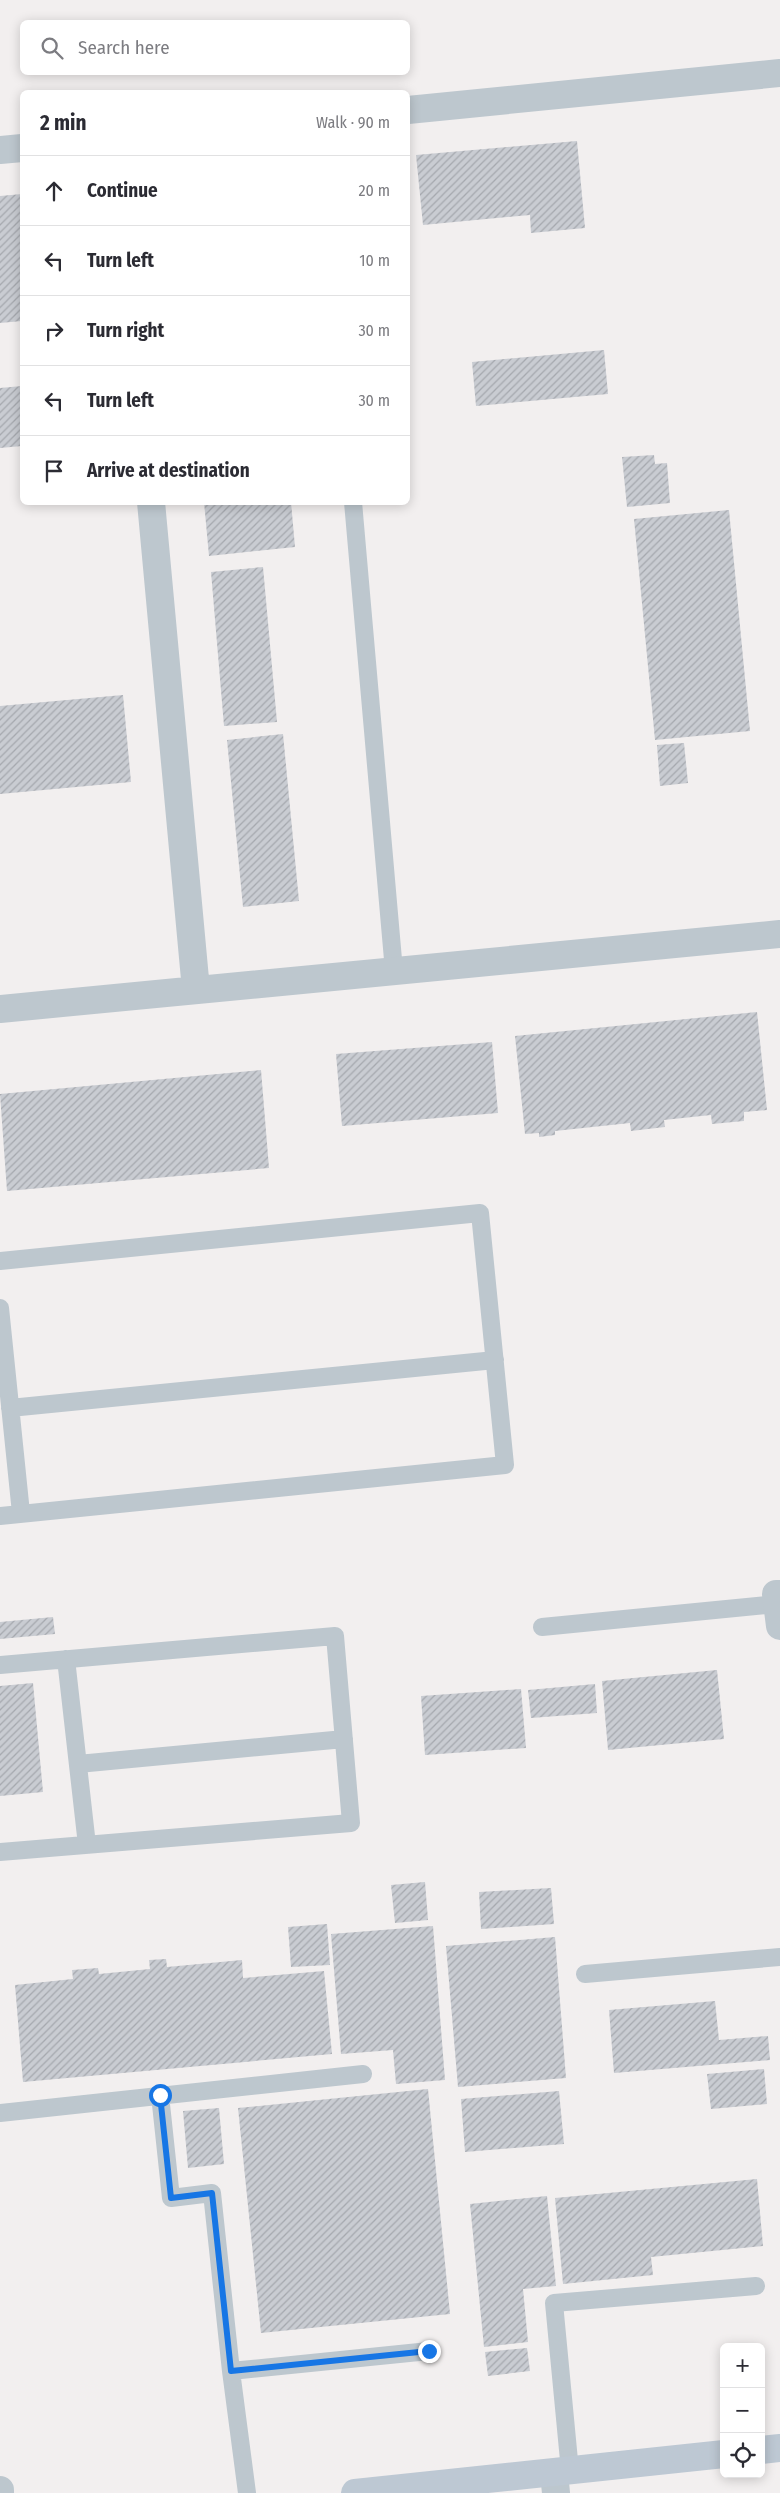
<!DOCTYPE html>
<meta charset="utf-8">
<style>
body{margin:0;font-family:"Fira Sans Condensed",sans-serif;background:#f2f2f3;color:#2b2b33}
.controls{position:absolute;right:15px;bottom:15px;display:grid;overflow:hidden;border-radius:8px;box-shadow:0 2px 12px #0003}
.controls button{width:45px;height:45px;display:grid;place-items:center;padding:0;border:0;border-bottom:1px solid #e1e1e2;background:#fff;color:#2b2b33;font:25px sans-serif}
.stop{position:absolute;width:15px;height:15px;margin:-11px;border:4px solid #1776e5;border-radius:50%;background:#fff}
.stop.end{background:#1776e5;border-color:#fff;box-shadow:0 1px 5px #0008}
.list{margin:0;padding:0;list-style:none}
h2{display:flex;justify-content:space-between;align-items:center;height:65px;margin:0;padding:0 20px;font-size:21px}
h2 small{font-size:16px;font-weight:400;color:#7c7c81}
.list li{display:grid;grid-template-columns:32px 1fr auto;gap:15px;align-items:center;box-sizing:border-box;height:70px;padding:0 20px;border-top:1px solid #e1e1e2}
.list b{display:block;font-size:19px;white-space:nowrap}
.list em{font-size:16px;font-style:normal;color:#7c7c81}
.icon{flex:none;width:28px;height:28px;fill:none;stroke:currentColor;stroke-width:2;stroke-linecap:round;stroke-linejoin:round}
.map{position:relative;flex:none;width:780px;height:2493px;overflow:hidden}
.search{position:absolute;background:#fff;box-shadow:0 2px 12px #0003;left:20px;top:20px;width:390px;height:55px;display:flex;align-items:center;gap:12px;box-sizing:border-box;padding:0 18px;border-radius:8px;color:#7c7c81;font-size:19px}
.panel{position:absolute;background:#fff;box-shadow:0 2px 12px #0003;left:20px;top:90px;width:390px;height:415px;border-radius:8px}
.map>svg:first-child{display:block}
</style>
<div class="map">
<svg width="780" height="2493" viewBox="0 0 780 2493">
<defs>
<pattern id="building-hatch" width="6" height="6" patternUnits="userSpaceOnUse" patternTransform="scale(1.25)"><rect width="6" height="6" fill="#c9ccd2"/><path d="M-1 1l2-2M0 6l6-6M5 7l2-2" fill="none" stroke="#a5a8ae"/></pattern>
</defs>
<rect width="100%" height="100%" fill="#f2efef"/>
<!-- building -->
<path fill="url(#building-hatch)" d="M577,141L585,228L531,233L530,215L423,225L416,155Z
M22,194V321L0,323V196Z
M604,350L608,394L476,406L472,362Z
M22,386V446L0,448V388Z
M654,455L655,464L667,463L670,503L627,507L622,457Z
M204,502H291L295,547L209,556Z
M729,510L750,731L655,740L634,519Z
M263,567L277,722L224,726L211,572Z
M123,695L131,782L0,794V706Z
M283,734L299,901L243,907L227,740Z
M684,743L688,783L660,786L657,745Z
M757,1012L767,1110L744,1112V1121L712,1124L711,1115L664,1120L665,1127L631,1131L630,1123L555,1131V1135L539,1137V1133L525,1134L515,1036Z
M492,1042L498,1113L342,1126L336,1054Z
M261,1070L269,1168L7,1191L0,1094Z
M53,1617L55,1634L0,1639V1622Z
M717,1670L724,1739L608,1750L602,1681Z
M33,1683L43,1792L0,1796V1686Z
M595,1684L597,1713L531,1718L528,1690Z
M521,1689L526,1748L425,1755L421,1696Z
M425,1882L428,1920L395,1923L391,1885Z
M551,1888L554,1924L481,1929L479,1892Z
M327,1924L330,1965L291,1967L288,1927Z
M433,1926L445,2080L396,2084L393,2050L341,2054L331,1934Z
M555,1937L566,2078L458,2087L446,1946Z
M166,1959L167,1967L242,1960L243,1978L324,1971L332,2054L23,2082L15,1985L73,1979L72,1970L98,1968L99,1974L150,1969L149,1960Z
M715,2001L719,2040L768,2036L770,2060L614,2073L609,2010Z
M764,2069L767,2104L711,2109L707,2074Z
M428,2089L450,2314L261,2333L238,2108Z
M559,2091L564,2144L465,2152L461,2099Z
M219,2108L224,2164L188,2168L183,2111Z
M757,2179L763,2246L651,2257L653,2275L563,2284L555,2198Z
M547,2196L556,2286L523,2289L528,2342L484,2347L470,2204Z
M527,2348L530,2371L488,2376L485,2352Z"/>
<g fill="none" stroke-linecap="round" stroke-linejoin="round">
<!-- lane -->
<path stroke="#bdc7ce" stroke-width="18" d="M353,502L394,971
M0,1261L480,1213L505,1465L0,1516
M0,1308L21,1513
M10,1408L495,1360
M542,1627L777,1604
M66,1659L87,1845
M0,1665L335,1636L351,1823L0,1852
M78,1764L344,1739
M585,1974L780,1957
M160,2095L171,2198L212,2193L231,2371
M0,2113L363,2074
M570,2471L554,2303L756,2286
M247,2493L231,2371L429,2351"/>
<!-- street -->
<path stroke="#bdc7ce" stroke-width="28" d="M408,110L780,73
M0,150L22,148
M151,502L196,990
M0,1009L780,934
M780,1594H776L780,1626
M554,2473L556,2493
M0,2490V2493"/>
<!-- secondary -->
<path stroke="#bdc8d3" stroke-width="28" d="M761,2450L780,2448
M355,2493L724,2454"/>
</g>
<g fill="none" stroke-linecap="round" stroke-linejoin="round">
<!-- route -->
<path stroke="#1776e5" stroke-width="6" d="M160,2095L171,2198L212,2193L231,2371L429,2351"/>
</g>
</svg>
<div class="controls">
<button>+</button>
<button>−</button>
<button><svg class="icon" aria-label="locate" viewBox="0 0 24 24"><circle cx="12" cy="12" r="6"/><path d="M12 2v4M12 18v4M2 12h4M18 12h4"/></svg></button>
</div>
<div class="stop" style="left:160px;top:2095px"></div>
<div class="stop end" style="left:429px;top:2351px"></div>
<div class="search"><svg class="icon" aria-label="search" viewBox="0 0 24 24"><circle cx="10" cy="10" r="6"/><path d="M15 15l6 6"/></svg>Search here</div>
<section class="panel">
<h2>2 min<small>Walk · 90 m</small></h2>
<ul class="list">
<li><svg class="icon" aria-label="ahead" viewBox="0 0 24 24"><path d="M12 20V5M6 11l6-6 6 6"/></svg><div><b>Continue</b></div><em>20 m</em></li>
<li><svg class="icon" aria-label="left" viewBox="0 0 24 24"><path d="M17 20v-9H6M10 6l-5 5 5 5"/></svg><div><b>Turn left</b></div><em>10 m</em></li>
<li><svg class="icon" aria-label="right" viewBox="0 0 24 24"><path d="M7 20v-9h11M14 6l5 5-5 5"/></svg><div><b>Turn right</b></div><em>30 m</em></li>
<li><svg class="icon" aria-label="left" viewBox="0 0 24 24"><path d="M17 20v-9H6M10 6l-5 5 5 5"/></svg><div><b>Turn left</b></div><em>30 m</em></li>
<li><svg class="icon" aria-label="arrive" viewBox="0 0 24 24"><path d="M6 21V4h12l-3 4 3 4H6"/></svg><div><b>Arrive at destination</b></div></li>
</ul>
</section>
</div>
